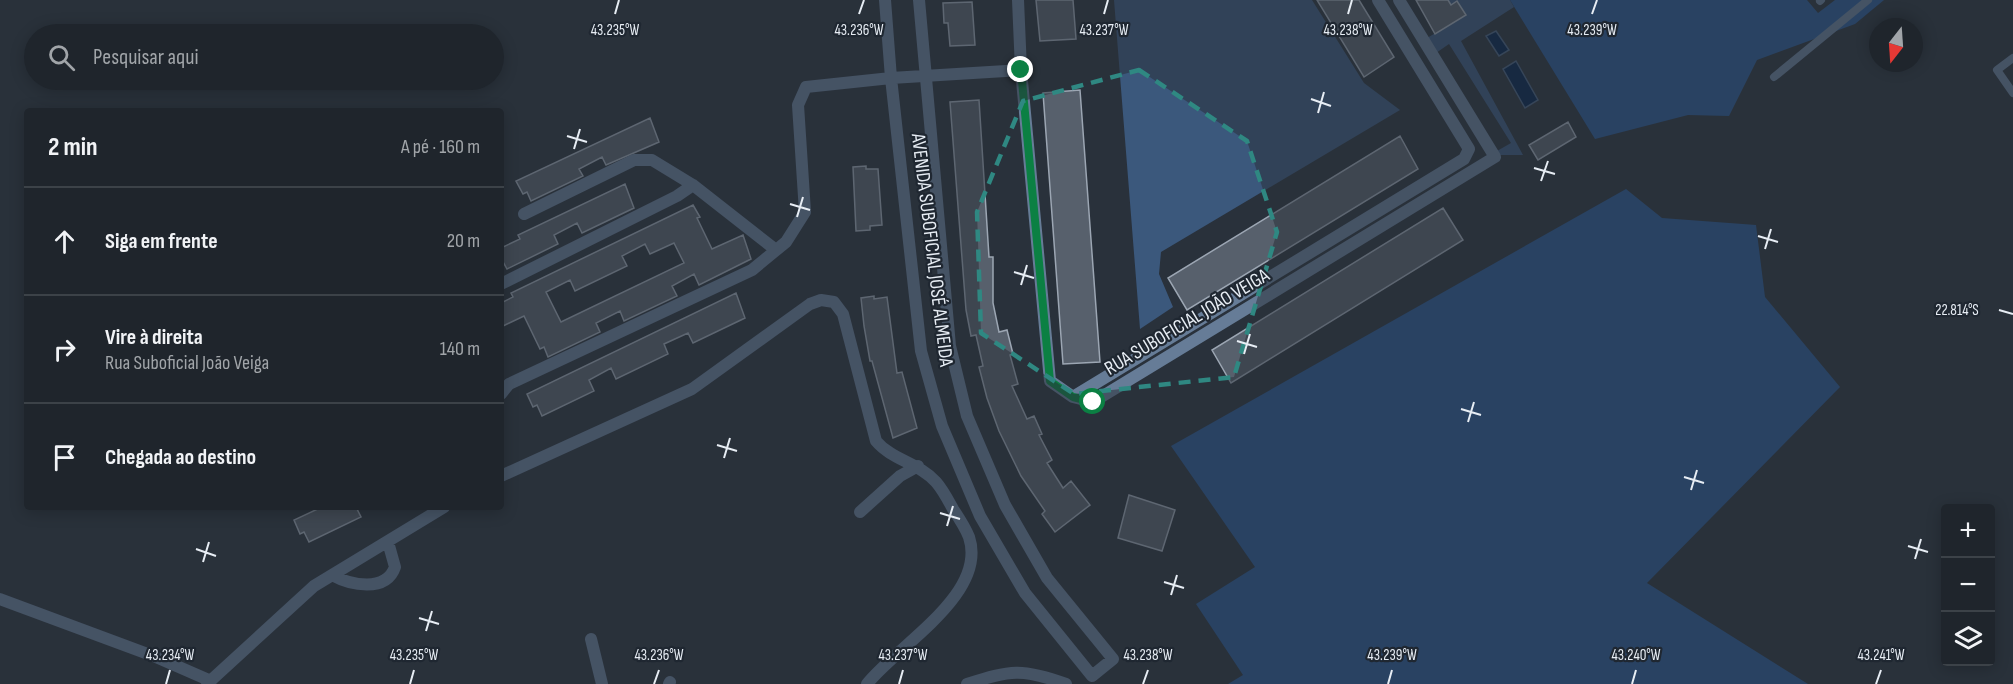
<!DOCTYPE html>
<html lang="pt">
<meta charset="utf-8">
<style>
body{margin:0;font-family:"Sofia Sans Condensed",sans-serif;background:#272d34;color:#f1f3f6}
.controls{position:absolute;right:18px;bottom:18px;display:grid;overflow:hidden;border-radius:6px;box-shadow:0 3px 15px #0003}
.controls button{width:54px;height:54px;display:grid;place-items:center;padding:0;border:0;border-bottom:2px solid #3c4248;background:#1f252c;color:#f1f3f6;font:30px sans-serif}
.compass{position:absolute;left:1869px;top:18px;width:54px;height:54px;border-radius:50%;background:#1f252c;box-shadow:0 3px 15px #0003;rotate:197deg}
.stop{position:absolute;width:18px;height:18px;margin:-14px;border:4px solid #0b8043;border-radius:50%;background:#fff}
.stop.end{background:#0b8043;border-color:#fff;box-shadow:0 2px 6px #0008}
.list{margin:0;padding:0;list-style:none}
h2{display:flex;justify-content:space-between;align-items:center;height:78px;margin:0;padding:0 24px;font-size:26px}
h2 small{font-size:20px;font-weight:400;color:#a1a5a9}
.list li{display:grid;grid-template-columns:39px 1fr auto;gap:18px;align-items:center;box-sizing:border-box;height:108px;padding:0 24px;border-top:2px solid #3c4248}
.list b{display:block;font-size:22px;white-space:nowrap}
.list p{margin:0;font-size:20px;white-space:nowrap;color:#a1a5a9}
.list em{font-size:20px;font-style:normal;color:#a1a5a9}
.icon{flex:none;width:33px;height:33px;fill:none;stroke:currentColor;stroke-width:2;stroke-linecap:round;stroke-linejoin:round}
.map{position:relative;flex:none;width:2013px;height:684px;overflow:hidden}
.search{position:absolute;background:#1f252c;box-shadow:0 3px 15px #0003;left:24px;top:24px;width:480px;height:66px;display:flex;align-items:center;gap:15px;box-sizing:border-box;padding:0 21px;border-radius:33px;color:#a1a5a9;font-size:22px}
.panel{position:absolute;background:#1f252c;box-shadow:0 3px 15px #0003;left:24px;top:108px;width:480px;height:402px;border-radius:6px}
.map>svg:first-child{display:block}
</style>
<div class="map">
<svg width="2013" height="684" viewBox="0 0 2013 684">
<rect width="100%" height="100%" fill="#29313b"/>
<!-- green -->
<path fill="#3b587c" d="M1114,0H1312L1364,83L1400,110L1161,252L1159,274L1173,307L1140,329Z
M1448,0H1510L1514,7L1461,41L1523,155H1500L1497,151L1511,143L1449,44L1436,53L1427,38L1466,15L1457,1L1451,5Z"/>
<!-- forest -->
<path fill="#285893" d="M1510,0H1807L1818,13L1835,0H1884L1855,24L1757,60L1729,116L1688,115L1595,139Z
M1626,189L1662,218L1756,225L1765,297L1840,387L1647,583L1808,684H1228L1243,675L1196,604L1255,567L1171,446Z"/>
<!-- water -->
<path fill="#00204a" stroke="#455e7d" stroke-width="1.5" d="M1496,31L1509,50L1499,56L1486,36Z
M1516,61L1538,100L1525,108L1503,69Z"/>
<!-- building -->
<path fill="#57606c" stroke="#9ca6b3" stroke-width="1.5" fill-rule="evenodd" d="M1036,0H1073L1076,39L1040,41Z
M1317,0H1359L1394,57L1364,77Z
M1416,0H1448L1451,5L1457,1L1466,15L1435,34Z
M972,2L975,45L950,46L948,23H944L943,3Z
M1080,90L1100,362L1063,364L1043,93Z
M979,100L989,257H993V303L999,332L1007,330L1013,354L1010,355L1018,384L1012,386L1027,419L1034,416L1042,434L1039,435L1052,460L1047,463L1063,488L1071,481L1090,505L1055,532L1042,514L1045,511L1021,476L999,431L987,398L979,367L983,366L976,335L971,336L966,310L950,102Z
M650,118L659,142L606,165L602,157L579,169L583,176L531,201L527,192L523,194L516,181Z
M1568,122L1576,137L1538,160L1529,145Z
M1400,136L1418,169L1187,310L1168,278Z
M866,166V169H878L882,225L870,226V230L856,231L853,167Z
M625,184L634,208L582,233L577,223L554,235L558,244L507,269L501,258V248L520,239L518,235Z
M693,205L700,217L697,218L712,249L743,235L751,259L699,285L694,274L672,286L677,296L624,321L620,311L596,323L600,332L548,357L544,347L540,349L524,316L501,327V303L513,297L511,293ZM674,243L684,263L561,322L546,292L570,280L575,291L627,266L622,256L645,244L650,254Z
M1443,208L1463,240L1231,383L1212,350Z
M736,293L745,318L693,343L688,333L664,344L668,354L616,379L611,368L589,380L594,391L542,416L537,405L533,407L527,394Z
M874,296V299L887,297L897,373L902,372L917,428L893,438L872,361H870L864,326L861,298Z
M1129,495L1175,510L1162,551L1118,538Z
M322,507H356L361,517L309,542L304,532L300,534L294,520Z"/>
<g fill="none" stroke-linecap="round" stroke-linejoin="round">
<!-- lane -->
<path stroke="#667c97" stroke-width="8" d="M1820,1L1821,0
M2013,58L1997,70L2013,93
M1774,77L1868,0"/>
<!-- street -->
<path stroke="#667c97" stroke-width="12" d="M885,0L891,78L921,351L942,426L980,516L1025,593L1092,676L1113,659L1047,578L1005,505L967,416L950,346L919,0
M1018,0L1021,70L1050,381L1073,397L1093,402L1495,157L1399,0
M524,214L634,160H652L693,185L776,250
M501,284L677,196L693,185
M501,394L509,384L752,270L786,242L805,212L798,105L806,87L891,78L1021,70
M1073,397L1464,159L1469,149L1378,0
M501,476L692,389L810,304L821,300L834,302L843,314L876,441C892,460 919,463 936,482C943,490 948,500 953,509C959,518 965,527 969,537C988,594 898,645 867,684
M860,512L900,476L918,466
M332,575C350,585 386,593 395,567L388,542
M0,599L156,657L211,681
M591,639L602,684
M207,684L314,586L444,507
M669,684L670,682
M967,684C1011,670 1022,668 1066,684"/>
</g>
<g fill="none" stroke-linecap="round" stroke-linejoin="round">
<!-- route -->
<path stroke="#0b8043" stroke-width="8" d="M1021,70L1050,381L1073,397L1093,402"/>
</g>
<!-- marked area -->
<path d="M0 0H2013V684H0ZM1139,70L1247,141L1277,232L1234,377L1074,394L981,333L977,212L1023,101Z" fill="#29313b" fill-opacity=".55" fill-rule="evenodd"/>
<path fill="none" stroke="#2f8882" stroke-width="4.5" stroke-dasharray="12 8" stroke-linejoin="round" d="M1139,70L1247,141L1277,232L1234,377L1074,394L981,333L977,212L1023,101Z"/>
<!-- ticks -->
<path fill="none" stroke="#e7edf4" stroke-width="2" d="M615,14L619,0M859,14L864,0M1104,14L1108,0M1348,14L1352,0M1592,14L1597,0M1311,99L1331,106M1318,113L1324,92M567,136L587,142M574,149L580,129M1534,168L1555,174M1541,181L1548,161M790,204L810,210M797,217L803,197M1758,236L1778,242M1765,249L1771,229M1014,272L1034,278M1021,285L1027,265M1999,310L2013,314M1237,341L1257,347M1244,354L1250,334M1461,409L1481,415M1468,422L1474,402M717,445L737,451M724,458L730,438M1684,477L1704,483M1691,490L1697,470M940,513L960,519M947,526L953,506M1908,546L1928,552M196,549L216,556M1915,559L1921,539M203,562L209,542M1164,582L1184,588M1171,595L1177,575M419,618L439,624M426,631L432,611M166,684L170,670M410,684L414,670M654,684L659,670M899,684L903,670M1143,684L1148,670M1388,684L1392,670M1632,684L1636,670M1876,684L1881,670"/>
<g text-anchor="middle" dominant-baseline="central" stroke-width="4.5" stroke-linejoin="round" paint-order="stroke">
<!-- street labels -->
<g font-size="20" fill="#e7edf4" stroke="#1f2731">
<text transform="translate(932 250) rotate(83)">AVENIDA SUBOFICIAL JOSÉ ALMEIDA</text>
<text transform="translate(1187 322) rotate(-31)">RUA SUBOFICIAL JOÃO VEIGA</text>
</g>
</g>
<g font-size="15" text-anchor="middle" fill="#e7edf4" stroke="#1f2731" stroke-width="4.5" stroke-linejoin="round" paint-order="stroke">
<text x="615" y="35">43.235°W</text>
<text x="859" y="35">43.236°W</text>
<text x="1104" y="35">43.237°W</text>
<text x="1348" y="35">43.238°W</text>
<text x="1592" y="35">43.239°W</text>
<text x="1957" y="315">22.814°S</text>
<text x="170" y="660">43.234°W</text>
<text x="414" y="660">43.235°W</text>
<text x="659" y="660">43.236°W</text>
<text x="903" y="660">43.237°W</text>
<text x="1148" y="660">43.238°W</text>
<text x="1392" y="660">43.239°W</text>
<text x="1636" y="660">43.240°W</text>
<text x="1881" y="660">43.241°W</text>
</g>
</svg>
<div class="controls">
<button>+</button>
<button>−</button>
<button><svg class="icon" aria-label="layers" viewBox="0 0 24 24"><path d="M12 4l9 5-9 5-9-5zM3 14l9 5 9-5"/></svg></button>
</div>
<svg class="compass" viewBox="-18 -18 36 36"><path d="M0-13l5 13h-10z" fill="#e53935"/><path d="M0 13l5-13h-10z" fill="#a1a5a9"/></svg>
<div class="stop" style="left:1093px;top:402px"></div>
<div class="stop end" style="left:1021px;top:70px"></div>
<div class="search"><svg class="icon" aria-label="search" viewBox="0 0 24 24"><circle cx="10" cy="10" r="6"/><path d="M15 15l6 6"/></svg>Pesquisar aqui</div>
<section class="panel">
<h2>2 min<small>A pé · 160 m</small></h2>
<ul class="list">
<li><svg class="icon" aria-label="ahead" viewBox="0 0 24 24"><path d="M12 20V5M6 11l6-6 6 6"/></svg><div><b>Siga em frente</b></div><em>20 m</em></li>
<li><svg class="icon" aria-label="right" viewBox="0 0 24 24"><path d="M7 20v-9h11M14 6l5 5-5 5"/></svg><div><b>Vire à direita</b><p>Rua Suboficial João Veiga</p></div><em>140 m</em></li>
<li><svg class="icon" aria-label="arrive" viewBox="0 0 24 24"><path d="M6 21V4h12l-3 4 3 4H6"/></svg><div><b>Chegada ao destino</b></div></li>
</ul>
</section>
</div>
